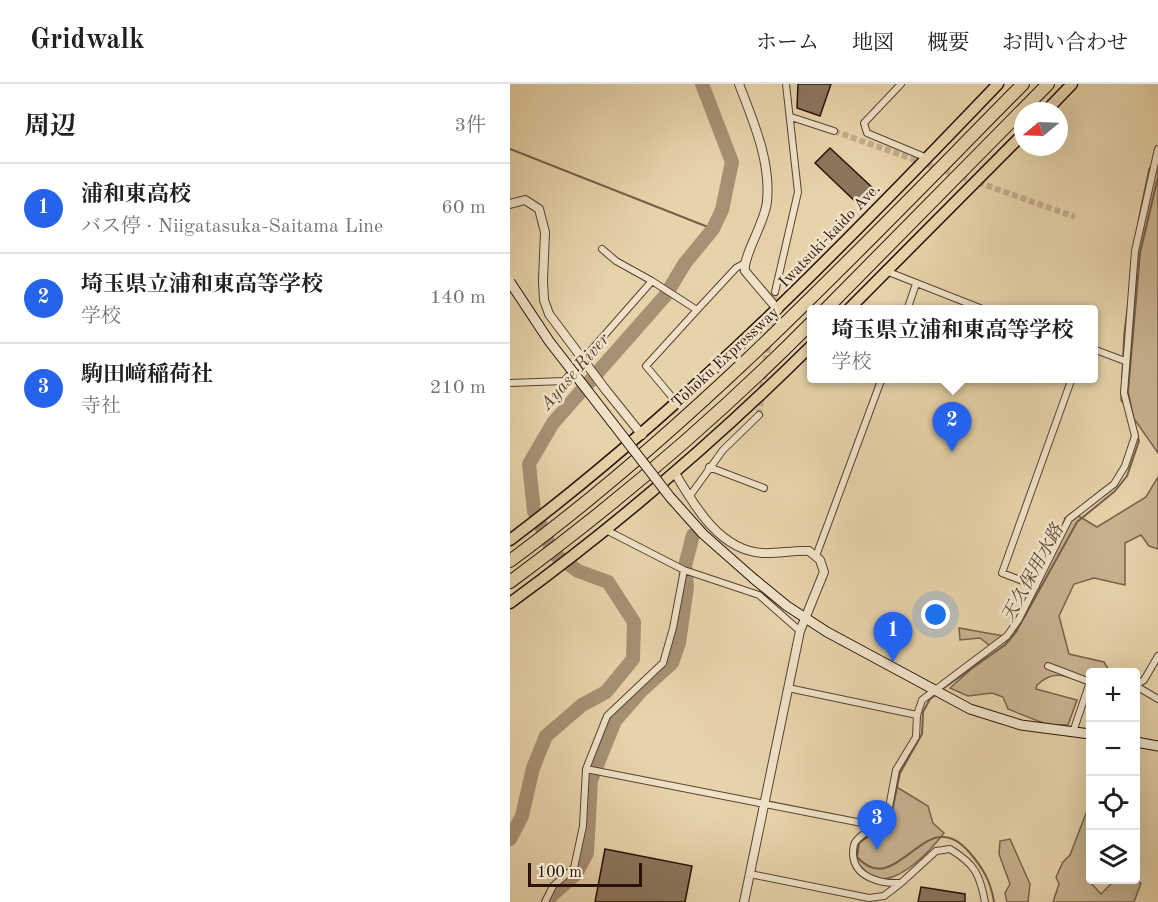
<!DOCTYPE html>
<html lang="ja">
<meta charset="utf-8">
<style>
body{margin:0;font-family:"Old Standard TT","Noto Serif JP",serif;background:#f2f2f2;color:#202124}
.controls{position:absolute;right:18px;bottom:18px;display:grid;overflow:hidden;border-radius:6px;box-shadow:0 6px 24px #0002}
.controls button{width:54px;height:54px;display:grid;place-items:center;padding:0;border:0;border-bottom:2px solid #e0e0e0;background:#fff;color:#202124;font:30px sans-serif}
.compass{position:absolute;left:504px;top:18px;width:54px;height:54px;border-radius:50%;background:#fff;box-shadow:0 6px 24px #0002;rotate:251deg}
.scale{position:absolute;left:18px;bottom:15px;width:114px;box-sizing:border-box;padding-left:6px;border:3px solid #28120a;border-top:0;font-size:16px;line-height:21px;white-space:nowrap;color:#28120a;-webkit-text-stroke:4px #efe2c8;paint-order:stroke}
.you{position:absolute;left:426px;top:531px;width:21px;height:21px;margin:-15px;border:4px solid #fff;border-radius:50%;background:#1a73e8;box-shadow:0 0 0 9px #1a73e833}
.badge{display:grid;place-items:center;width:39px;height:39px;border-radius:50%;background:#2563eb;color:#fff;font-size:20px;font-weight:700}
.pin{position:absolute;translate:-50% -50px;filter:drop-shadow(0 2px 3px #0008)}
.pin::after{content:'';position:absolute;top:32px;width:21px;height:18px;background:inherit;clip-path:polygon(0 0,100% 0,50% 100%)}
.popup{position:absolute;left:297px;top:221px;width:291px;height:78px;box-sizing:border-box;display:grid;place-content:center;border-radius:6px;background:#fff;filter:drop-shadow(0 2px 4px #0005);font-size:20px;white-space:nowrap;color:#757577}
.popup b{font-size:22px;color:#202124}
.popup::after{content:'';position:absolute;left:50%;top:100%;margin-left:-12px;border:12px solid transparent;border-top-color:#fff}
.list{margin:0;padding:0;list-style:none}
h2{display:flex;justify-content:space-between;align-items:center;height:78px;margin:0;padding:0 24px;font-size:26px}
h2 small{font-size:20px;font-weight:400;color:#757577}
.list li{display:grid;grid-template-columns:39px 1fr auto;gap:18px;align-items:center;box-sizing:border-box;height:90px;padding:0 24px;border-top:2px solid #e0e0e0}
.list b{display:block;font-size:22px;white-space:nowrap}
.list p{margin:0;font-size:20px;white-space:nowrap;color:#757577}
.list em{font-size:20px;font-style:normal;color:#757577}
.icon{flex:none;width:33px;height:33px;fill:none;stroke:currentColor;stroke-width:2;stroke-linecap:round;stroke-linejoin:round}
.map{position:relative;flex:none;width:648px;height:818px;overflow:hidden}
header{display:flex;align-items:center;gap:36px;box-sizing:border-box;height:84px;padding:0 30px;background:#fff;border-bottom:2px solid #e0e0e0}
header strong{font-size:28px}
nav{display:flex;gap:33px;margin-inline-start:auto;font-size:21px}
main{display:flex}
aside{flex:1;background:#fff}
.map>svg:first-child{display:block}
</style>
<header>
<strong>Gridwalk</strong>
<nav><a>ホーム</a><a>地図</a><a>概要</a><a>お問い合わせ</a></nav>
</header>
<main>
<aside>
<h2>周辺<small>3件</small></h2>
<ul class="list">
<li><span class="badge">1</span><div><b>浦和東高校</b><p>バス停 · Niigatasuka-Saitama Line</p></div><em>60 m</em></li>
<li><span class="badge">2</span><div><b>埼玉県立浦和東高等学校</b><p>学校</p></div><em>140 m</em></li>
<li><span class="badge">3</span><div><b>駒田﨑稲荷社</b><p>寺社</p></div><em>210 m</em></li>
</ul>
</aside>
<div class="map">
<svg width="648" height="818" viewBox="0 0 648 818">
<rect width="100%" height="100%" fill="#e7d3aa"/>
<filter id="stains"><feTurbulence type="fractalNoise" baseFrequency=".00333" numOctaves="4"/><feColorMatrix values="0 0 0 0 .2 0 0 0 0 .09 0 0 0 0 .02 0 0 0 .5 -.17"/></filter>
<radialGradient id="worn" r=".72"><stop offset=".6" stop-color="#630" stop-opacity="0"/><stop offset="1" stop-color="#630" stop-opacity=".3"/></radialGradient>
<!-- green -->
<path fill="#c7b28f" stroke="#78624c" stroke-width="1.5" d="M648,70V369L611,316L614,250L629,133L639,85Z
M648,393V465L639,462L631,451L615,459V501L584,494L564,500L549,532L559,570L594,578L600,588H580V601C558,594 546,583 527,601L526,605L567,616L558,641H538L498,625L493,613L482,609L458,612L440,604L484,565L470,554L450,556L449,544L499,553L543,472L555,434L567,431L587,443L636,413Z
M385,702L418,722L423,739L434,749C421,766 393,796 370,795C360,794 354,786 347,779L346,761L378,735Z
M580,719V798L591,810L605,796H625L631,799L624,818H543L549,800L546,793L553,778L560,771Z
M500,755L520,800L518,818H497L495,809L500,800L489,770L490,757Z"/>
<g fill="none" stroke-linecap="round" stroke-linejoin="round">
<!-- stream -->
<path stroke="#745e4a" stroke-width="2" d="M0,65L203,145
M625,342L618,308L630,169L648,93
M431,606L495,561L506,548L567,438L605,407L617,392L629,357L627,350
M427,610L420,615L413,628L412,650L390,689L380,737L349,759L347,773C388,818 415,715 460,769C473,784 481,798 484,818"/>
<!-- river -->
<path stroke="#a69174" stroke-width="14" d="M0,755L12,732L23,684L36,652L72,621L96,608L123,575L124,538L98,498L68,487L44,470L24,427L19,380L43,339L155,212L175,179L203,145L212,126L222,78L192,0
M38,818L42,811L66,790L77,769L81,696L105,637L132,606L162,579L169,559L177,503L175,482L183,451"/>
</g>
<!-- building -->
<path fill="#8b765d" stroke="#28120a" stroke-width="1.5" d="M288,0H321L310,32L287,24Z
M320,64L366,107L351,123L305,79Z
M95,765L182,782L175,818H85Z
M411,803L455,810V818H408Z"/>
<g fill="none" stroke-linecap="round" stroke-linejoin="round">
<!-- minor-tunnel -->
<path stroke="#c1ac8a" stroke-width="6" stroke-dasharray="6 3" stroke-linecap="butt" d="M324,47L565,133
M249,331L265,208"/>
<defs>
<path id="minor" d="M391,0L354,39L357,49L417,74
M281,33L324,47
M376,187L475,226
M142,197L187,226L136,282L167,319
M265,208L288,108L276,0
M187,226L226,184L233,180
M397,226L406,200
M583,265L615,277
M0,299L54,297L142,197L106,177L92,165
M199,383L254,404
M179,413L213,366L249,331
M96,446L174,486L249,511L290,547
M306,472L372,294
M526,502L492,489L562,294
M538,582L580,598
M626,601L634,596L648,572
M626,602L648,615
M278,604L407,631
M563,648L580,598
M76,685L357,740L363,745
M240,790L359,814L374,812L391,799
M35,818L43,802L64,784L73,742L76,685L97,632L153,579L163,544L174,486
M475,818C470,791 465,780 440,765L426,767L391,799C372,800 344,794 343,770C343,766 343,760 346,757C353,748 368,741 377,734L386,686L406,653L407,631L412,616L497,552L509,535L559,435L604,400L615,382L625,352L614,309L625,167L648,65"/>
<path id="tertiary" d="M229,0C243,37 261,77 257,117C256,137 232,173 235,187L268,226
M0,120L15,116L29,125L35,148L33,197
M95,305L132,351
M165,389C184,421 209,466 252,469C267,470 283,466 299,467L310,476L314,488L290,547L234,818"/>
<path id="secondary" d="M244,495L277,522L317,548L460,625L511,641L580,650
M626,658L648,662"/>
<path id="trunk" d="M536,27L562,0
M338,226L513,50
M0,456C180,320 333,162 488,0
M0,519C107,441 207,355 301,262"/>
<path id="motorway" d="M315,226L538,0
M0,477C189,337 349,166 513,0
M0,498C107,419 207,334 301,239"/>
</defs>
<!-- minor casing -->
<use href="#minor" stroke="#584232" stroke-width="8"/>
<!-- tertiary casing -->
<use href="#tertiary" stroke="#584232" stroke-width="10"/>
<!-- secondary casing -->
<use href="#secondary" stroke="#28120a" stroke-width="11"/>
<!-- trunk casing -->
<use href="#trunk" stroke="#28120a" stroke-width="13"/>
<!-- motorway casing -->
<use href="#motorway" stroke="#28120a" stroke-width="14"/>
<!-- minor -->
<use href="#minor" stroke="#efe2c8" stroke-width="6"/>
<!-- tertiary -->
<use href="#tertiary" stroke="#efe2c8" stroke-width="8"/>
<!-- secondary -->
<use href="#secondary" stroke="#efe2c8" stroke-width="9"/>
<!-- trunk -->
<use href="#trunk" stroke="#e7d3aa" stroke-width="10"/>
<!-- motorway -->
<use href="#motorway" stroke="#e7d3aa" stroke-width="12"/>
<defs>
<path id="tertiary-bridge" d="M33,197L34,216L39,230L95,305"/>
<path id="secondary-bridge" d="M0,198L39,257L160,413L193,450L244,495"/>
</defs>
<!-- tertiary-bridge casing -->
<use href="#tertiary-bridge" stroke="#584232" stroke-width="10" stroke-linecap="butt"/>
<!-- secondary-bridge casing -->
<use href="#secondary-bridge" stroke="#28120a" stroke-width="11" stroke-linecap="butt"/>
<!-- tertiary-bridge -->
<use href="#tertiary-bridge" stroke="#efe2c8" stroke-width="8"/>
<!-- secondary-bridge -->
<use href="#secondary-bridge" stroke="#efe2c8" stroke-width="9"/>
</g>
<g text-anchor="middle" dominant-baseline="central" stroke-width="5" stroke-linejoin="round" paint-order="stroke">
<!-- street labels -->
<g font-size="16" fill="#28120a" stroke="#efe2c8">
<text transform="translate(320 152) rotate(-46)">Iwatsuki-kaido Ave.</text>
<text transform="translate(216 274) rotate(-43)">Tohoku Expressway</text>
</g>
<!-- water labels -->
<g font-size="18" font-style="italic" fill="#5a4534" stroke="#efe2c8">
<text transform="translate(65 288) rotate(-49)">Ayase River</text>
<text transform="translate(523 489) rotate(-61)">天久保用水路</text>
</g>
</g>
<rect width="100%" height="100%" filter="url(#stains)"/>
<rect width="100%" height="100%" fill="url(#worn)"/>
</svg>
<div class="controls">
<button>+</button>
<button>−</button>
<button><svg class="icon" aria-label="locate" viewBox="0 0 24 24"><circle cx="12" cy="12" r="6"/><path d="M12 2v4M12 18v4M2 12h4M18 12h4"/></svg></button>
<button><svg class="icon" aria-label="layers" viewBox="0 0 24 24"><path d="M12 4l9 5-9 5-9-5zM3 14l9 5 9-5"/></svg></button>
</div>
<svg class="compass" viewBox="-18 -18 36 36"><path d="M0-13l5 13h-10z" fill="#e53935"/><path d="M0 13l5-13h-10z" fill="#757577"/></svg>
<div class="scale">100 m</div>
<div class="you"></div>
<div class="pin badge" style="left:383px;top:578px">1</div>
<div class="pin badge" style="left:442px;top:368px">2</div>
<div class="popup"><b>埼玉県立浦和東高等学校</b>学校</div>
<div class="pin badge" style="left:367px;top:766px">3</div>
</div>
</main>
